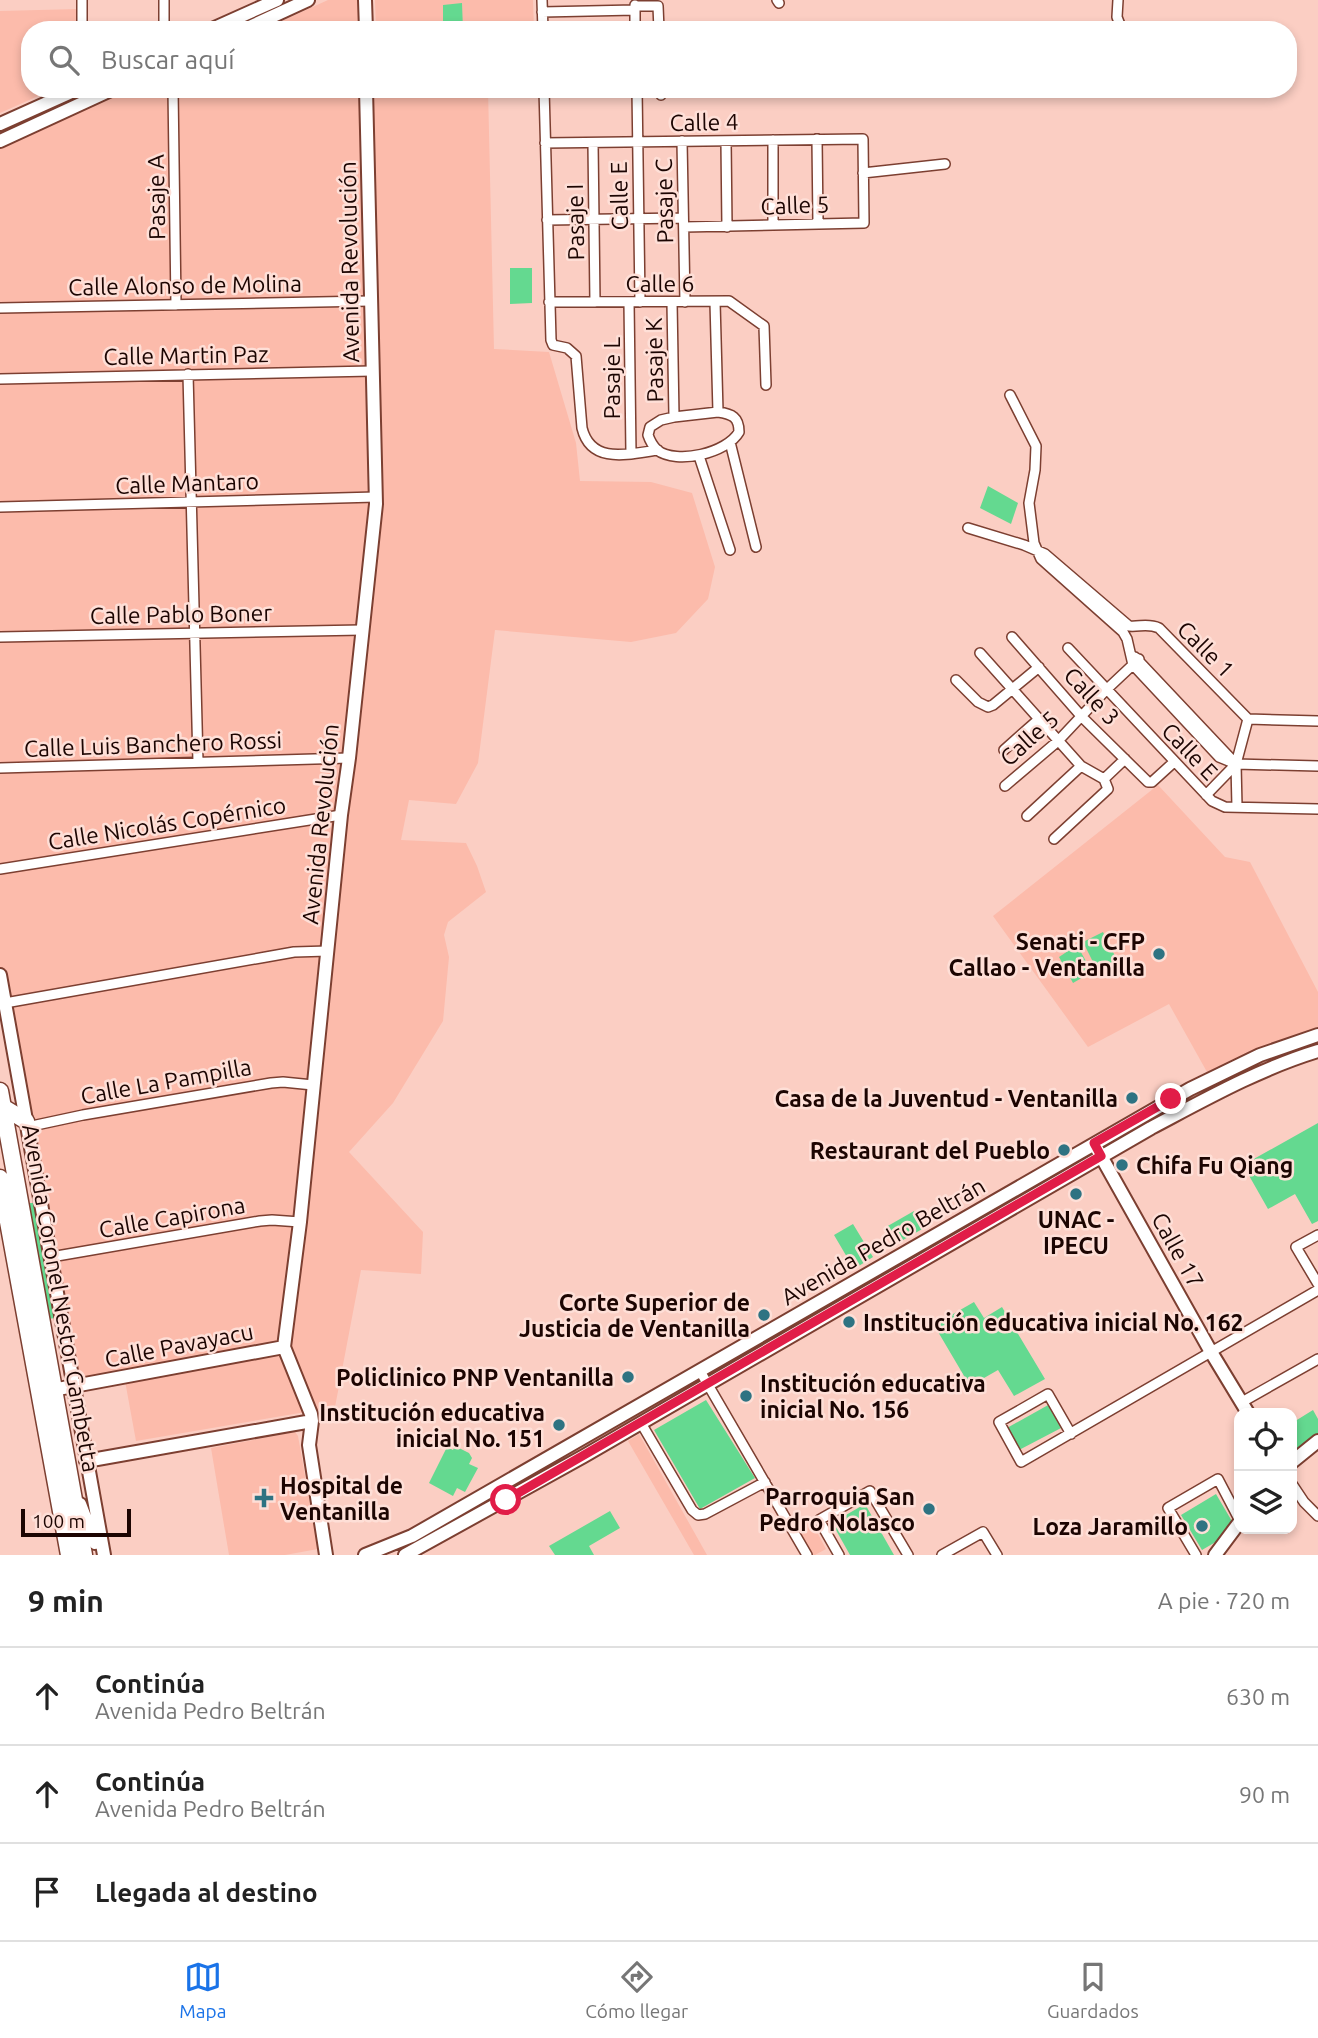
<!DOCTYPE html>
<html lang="es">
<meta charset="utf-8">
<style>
body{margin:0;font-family:Ubuntu,sans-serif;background:#f2f2f2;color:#222}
.controls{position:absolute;right:21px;bottom:21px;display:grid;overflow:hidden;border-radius:14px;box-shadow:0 4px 10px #0003}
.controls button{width:63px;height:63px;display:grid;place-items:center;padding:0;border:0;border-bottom:2px solid #e0e0e0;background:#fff;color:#222;font:35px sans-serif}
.scale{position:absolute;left:21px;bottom:18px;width:110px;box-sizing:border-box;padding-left:7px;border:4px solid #1c0502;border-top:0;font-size:19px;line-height:24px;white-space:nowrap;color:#1c0502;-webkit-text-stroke:5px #fedfd7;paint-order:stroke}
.stop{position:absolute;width:21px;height:21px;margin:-16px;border:5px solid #e11d48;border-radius:50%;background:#fff}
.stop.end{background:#e11d48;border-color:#fff;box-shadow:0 2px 7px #0008}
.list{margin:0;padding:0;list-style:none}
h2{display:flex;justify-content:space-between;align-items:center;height:91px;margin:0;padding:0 28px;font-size:30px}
h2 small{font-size:23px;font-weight:400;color:#767676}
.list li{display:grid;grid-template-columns:46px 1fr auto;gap:21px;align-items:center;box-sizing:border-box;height:98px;padding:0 28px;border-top:2px solid #e0e0e0}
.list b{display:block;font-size:26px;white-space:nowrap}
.list p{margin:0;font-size:23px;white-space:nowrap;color:#767676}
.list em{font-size:23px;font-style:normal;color:#767676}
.icon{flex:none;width:38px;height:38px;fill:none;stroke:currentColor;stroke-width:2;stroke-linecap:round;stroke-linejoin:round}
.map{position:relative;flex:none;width:1318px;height:1555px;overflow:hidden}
.search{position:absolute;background:#fff;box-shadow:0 4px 10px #0003;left:21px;right:21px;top:21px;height:77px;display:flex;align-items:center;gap:18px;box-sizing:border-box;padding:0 24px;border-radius:28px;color:#767676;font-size:26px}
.sheet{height:385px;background:#fff}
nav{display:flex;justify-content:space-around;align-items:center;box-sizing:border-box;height:98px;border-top:2px solid #e0e0e0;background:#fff;font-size:19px;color:#767676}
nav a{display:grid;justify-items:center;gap:4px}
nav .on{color:#1a73e8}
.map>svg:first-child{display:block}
</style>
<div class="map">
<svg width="1318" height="1555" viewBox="0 0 1318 1555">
<rect width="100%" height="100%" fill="#fbcec3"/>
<!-- built -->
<path fill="#fcbbab" d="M328,0H358V30H262Z
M375,0H533L534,30H376Z
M78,9L79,30H30V89H54L0,113V11Z
M129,89H488L494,349L549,352L576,443L580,481L651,482L692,493L715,567L708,599L676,633L631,642L495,630L478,763L456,804L409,800L401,840L466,843L477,866L486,892L448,922L444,935L449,957L443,1021L393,1103L349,1152L423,1232L421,1274L361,1270L335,1407L136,1441L123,1370L67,1380L0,1014V147Z
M1158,785L1225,857L1250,862L1318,992V1027L1268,1045L1207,1072L1169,1004L1088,1047L993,916Z
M295,1432L298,1436L318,1549L285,1555H229L211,1448Z
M639,1434L707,1555H694L628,1441Z
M810,1519L826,1549L815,1555H807L793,1530Z"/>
<!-- green -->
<path fill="#64d990" d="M462,3L463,30H443V5Z
M510,268H532V303L510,304Z
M988,486L1018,503L1011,524L980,508Z
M1103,932L1117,960L1097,970L1083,942Z
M1077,945L1092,972L1073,983L1059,957Z
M1318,1123V1221L1312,1224L1295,1194L1268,1209L1243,1165Z
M29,1203H35L55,1318L48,1319L27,1204Z
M914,1211L924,1228L896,1244L886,1227Z
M853,1224L873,1257L854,1269L834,1235Z
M974,1302L984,1318L1002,1307L1045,1379L1014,1396L998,1370L970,1386L934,1325Z
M706,1400L755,1478L700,1509L654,1430Z
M1050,1404L1063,1427L1019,1450L1007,1428Z
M1313,1410L1318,1419V1434L1292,1454V1423Z
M455,1446L469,1453L472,1458L469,1464L478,1468L465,1492L457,1488L453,1496L429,1483L447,1447L453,1450Z
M1216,1494L1233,1523L1219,1540L1202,1550L1181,1515Z
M865,1504L894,1555H850L832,1523Z
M610,1511L620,1528L589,1546L594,1555H555L549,1546Z"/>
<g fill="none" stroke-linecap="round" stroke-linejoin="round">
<defs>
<path id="street" d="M82,0V30
M164,0V30
M542,0L543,30
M777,0L779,3
M1118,0L1117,17L1122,30
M635,5V30
M635,6H658L659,30
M542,12L635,10
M173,89L176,305
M544,89L551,340L553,345L567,348L576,356L582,428C591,465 629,454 658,450
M637,89L640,302
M661,89V95
M817,139L818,224
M682,141L685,302
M726,141L727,227
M545,143L863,139L864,223L684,227
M593,143L595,302
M863,173L945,164
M547,220L683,218
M773,225V140
M549,302L729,301L764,326L766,385
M629,302L631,454
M672,302L674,417
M715,302L718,412
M0,308L370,301
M188,374L198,762
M0,379L372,371
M1010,395L1036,446L1035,470L1029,503L1034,543L1041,559L1123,632L1127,639L1133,665L1219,757L1236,764L1318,766
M718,412C732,414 739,417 739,432C727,453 677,465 657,450C653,446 650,441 648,435L650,427L661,420L674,417Z
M730,442L756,547
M699,456L730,550
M0,507L376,497
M968,528L1024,545L1045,554L1129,626
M1129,626C1140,627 1148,623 1159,628L1248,719
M0,637L362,630
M1012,637L1082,717L1148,782H1152L1174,762
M1068,648L1212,801L1225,807L1318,809
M980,653L1081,766L1104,779
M1135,657L1236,764
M956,680L978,702L988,707L993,705L1039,667
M1248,719L1318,721
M1004,750L1039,719
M0,768L349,758
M1104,779L1125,759
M1005,786L1058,741L1106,690L1139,659
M1206,795L1236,764
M1237,807L1236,764L1248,719
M1027,816L1081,766
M1054,839L1108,789L1104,779
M0,869L341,815
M5,1003L266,957L294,952L328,951
M27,1127L83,1115L271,1083L283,1082L313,1085
M1318,1235L1296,1247L1318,1284
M51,1257L260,1221L272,1220L300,1222
M700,1371L807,1555
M1242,1402L1318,1359
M641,1423L692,1510L698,1515L705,1514L765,1482
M1071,1434L1048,1394L999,1422L1021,1462L1318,1290
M1292,1484L1304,1502L1318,1516
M839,1555L819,1520L870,1491L908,1555
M942,1555L983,1532L997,1555
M1196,1555L1168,1508L1218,1479L1239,1519"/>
<path id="secondary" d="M365,0L366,30
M210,30L277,0
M243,30L308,0
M0,124L78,89
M0,141L113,89
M0,975L104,1555
M1097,1149L1211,1352L1248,1413
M47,1391L284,1347
M86,1461L312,1421
M1292,1462L1318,1441
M80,1504L95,1543
M326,1555L309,1445L312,1421L311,1414L284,1347L300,1222L341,815L349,758L376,504L366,89
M365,1555L412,1536L1190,1089L1260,1055L1318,1035
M405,1555L584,1456L1151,1128C1206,1099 1259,1069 1318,1051
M1215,1555L1239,1523"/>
<path id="highway" d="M0,1091L84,1555
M3,1107L26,1121
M0,1178L69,1555"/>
</defs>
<!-- street casing -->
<use href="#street" stroke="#7c3f31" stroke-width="12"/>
<!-- secondary casing -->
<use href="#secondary" stroke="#7c3f31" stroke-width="16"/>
<!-- highway casing -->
<use href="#highway" stroke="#7c3f31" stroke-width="19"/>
<!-- street -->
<use href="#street" stroke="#fff" stroke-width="9"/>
<!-- secondary -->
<use href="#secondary" stroke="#fff" stroke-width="12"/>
<!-- highway -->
<use href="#highway" stroke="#fff" stroke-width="16"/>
</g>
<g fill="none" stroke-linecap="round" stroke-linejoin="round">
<!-- route -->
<path stroke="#e11d48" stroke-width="9" d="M506,1500L1101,1156L1094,1143L1171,1099"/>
</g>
<!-- markers -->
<g fill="#2e7382" stroke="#fedfd7" stroke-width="2.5">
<circle cx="1159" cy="954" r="7"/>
<circle cx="1132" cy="1098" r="7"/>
<circle cx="1064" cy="1150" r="7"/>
<circle cx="1122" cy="1165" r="7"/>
<circle cx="1076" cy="1194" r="7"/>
<circle cx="764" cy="1315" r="7"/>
<circle cx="849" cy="1322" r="7"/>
<circle cx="628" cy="1377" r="7"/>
<circle cx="746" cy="1396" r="7"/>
<circle cx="559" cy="1425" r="7"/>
<path d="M260.5 1487.5h7v7h7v7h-7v7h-7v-7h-7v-7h7z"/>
<circle cx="929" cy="1509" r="7"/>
<circle cx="1202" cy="1526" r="7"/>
</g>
<g text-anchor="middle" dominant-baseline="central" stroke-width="5" stroke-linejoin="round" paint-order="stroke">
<!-- street labels -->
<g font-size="23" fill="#1c0502" stroke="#fedfd7">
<text transform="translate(704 122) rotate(-1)">Calle 4</text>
<text transform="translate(619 196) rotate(-91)">Calle E</text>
<text transform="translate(156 197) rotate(-91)">Pasaje A</text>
<text transform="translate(664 201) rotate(-91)">Pasaje C</text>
<text transform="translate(795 205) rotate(-2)">Calle 5</text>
<text transform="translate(575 222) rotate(-91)">Pasaje I</text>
<text transform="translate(349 262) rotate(-91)">Avenida Revolución</text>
<text x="660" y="283">Calle 6</text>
<text transform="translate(185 285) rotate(-1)">Calle Alonso de Molina</text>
<text transform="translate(186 355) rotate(-1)">Calle Martin Paz</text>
<text transform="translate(654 360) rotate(-91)">Pasaje K</text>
<text transform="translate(611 378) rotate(-90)">Pasaje L</text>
<text transform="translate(187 483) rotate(-2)">Calle Mantaro</text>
<text transform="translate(181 614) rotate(-1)">Calle Pablo Boner</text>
<text transform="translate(1206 649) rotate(45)">Calle 1</text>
<text transform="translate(1092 696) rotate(47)">Calle 3</text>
<text transform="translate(1029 738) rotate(-42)">Calle 5</text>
<text transform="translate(153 744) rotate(-2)">Calle Luis Banchero Rossi</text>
<text transform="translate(1190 751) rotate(46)">Calle E</text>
<text transform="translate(167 823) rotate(-9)">Calle Nicolás Copérnico</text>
<text transform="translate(320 824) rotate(-84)">Avenida Revolución</text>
<text transform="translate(166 1081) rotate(-10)">Calle La Pampilla</text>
<text transform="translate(172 1217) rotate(-10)">Calle Capirona</text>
<text transform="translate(883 1241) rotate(-30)">Avenida Pedro Beltrán</text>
<text transform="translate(1178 1250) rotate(61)">Calle 17</text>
<text transform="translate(61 1298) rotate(80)">Avenida Coronel Nestor Gambetta</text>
<text transform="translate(179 1345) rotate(-11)">Calle Pavayacu</text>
</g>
<!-- poi labels -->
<g font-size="23" font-weight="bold" fill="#1c0502" stroke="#fedfd7" text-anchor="end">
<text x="1145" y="941">Senati - CFP<tspan x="1145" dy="26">Callao - Ventanilla</tspan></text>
<text x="1118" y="1098">Casa de la Juventud - Ventanilla</text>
<text x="1050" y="1150">Restaurant del Pueblo</text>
<text x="1136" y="1165" text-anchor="start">Chifa Fu Qiang</text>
<text x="1076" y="1219" text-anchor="middle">UNAC -<tspan x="1076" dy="26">IPECU</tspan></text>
<text x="750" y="1302">Corte Superior de<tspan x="750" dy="26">Justicia de Ventanilla</tspan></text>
<text x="863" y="1322" text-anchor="start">Institución educativa inicial No. 162</text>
<text x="614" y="1377">Policlinico PNP Ventanilla</text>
<text x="760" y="1383" text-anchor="start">Institución educativa<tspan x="760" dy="26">inicial No. 156</tspan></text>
<text x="545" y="1412">Institución educativa<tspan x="545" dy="26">inicial No. 151</tspan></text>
<text x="280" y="1485" text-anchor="start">Hospital de<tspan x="280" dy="26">Ventanilla</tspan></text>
<text x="915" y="1496">Parroquia San<tspan x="915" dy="26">Pedro Nolasco</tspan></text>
<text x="1188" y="1526">Loza Jaramillo</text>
</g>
</g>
</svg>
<div class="controls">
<button><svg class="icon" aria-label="locate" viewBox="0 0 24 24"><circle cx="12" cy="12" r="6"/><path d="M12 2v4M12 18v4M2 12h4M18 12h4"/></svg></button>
<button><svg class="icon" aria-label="layers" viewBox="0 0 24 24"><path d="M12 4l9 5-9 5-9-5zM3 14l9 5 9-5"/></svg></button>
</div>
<div class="scale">100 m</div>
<div class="stop" style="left:506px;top:1500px"></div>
<div class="stop end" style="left:1171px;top:1099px"></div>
<div class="search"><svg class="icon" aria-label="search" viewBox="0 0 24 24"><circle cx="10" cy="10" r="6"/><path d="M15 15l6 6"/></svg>Buscar aquí</div>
</div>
<section class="sheet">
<h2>9 min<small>A pie · 720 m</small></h2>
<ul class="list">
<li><svg class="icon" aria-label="ahead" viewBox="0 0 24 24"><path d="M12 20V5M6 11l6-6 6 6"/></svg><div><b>Continúa</b><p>Avenida Pedro Beltrán</p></div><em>630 m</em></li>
<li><svg class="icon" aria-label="ahead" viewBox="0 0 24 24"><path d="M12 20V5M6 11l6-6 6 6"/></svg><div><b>Continúa</b><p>Avenida Pedro Beltrán</p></div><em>90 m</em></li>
<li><svg class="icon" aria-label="arrive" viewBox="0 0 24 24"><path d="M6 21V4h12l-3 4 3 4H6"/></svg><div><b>Llegada al destino</b></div></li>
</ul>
</section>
<nav>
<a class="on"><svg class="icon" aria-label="map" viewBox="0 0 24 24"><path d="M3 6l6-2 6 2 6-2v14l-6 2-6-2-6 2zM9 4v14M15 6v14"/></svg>Mapa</a>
<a><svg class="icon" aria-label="directions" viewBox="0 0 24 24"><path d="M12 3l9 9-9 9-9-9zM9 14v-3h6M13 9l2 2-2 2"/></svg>Cómo llegar</a>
<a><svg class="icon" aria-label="saved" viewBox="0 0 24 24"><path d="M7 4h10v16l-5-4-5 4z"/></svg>Guardados</a>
</nav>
